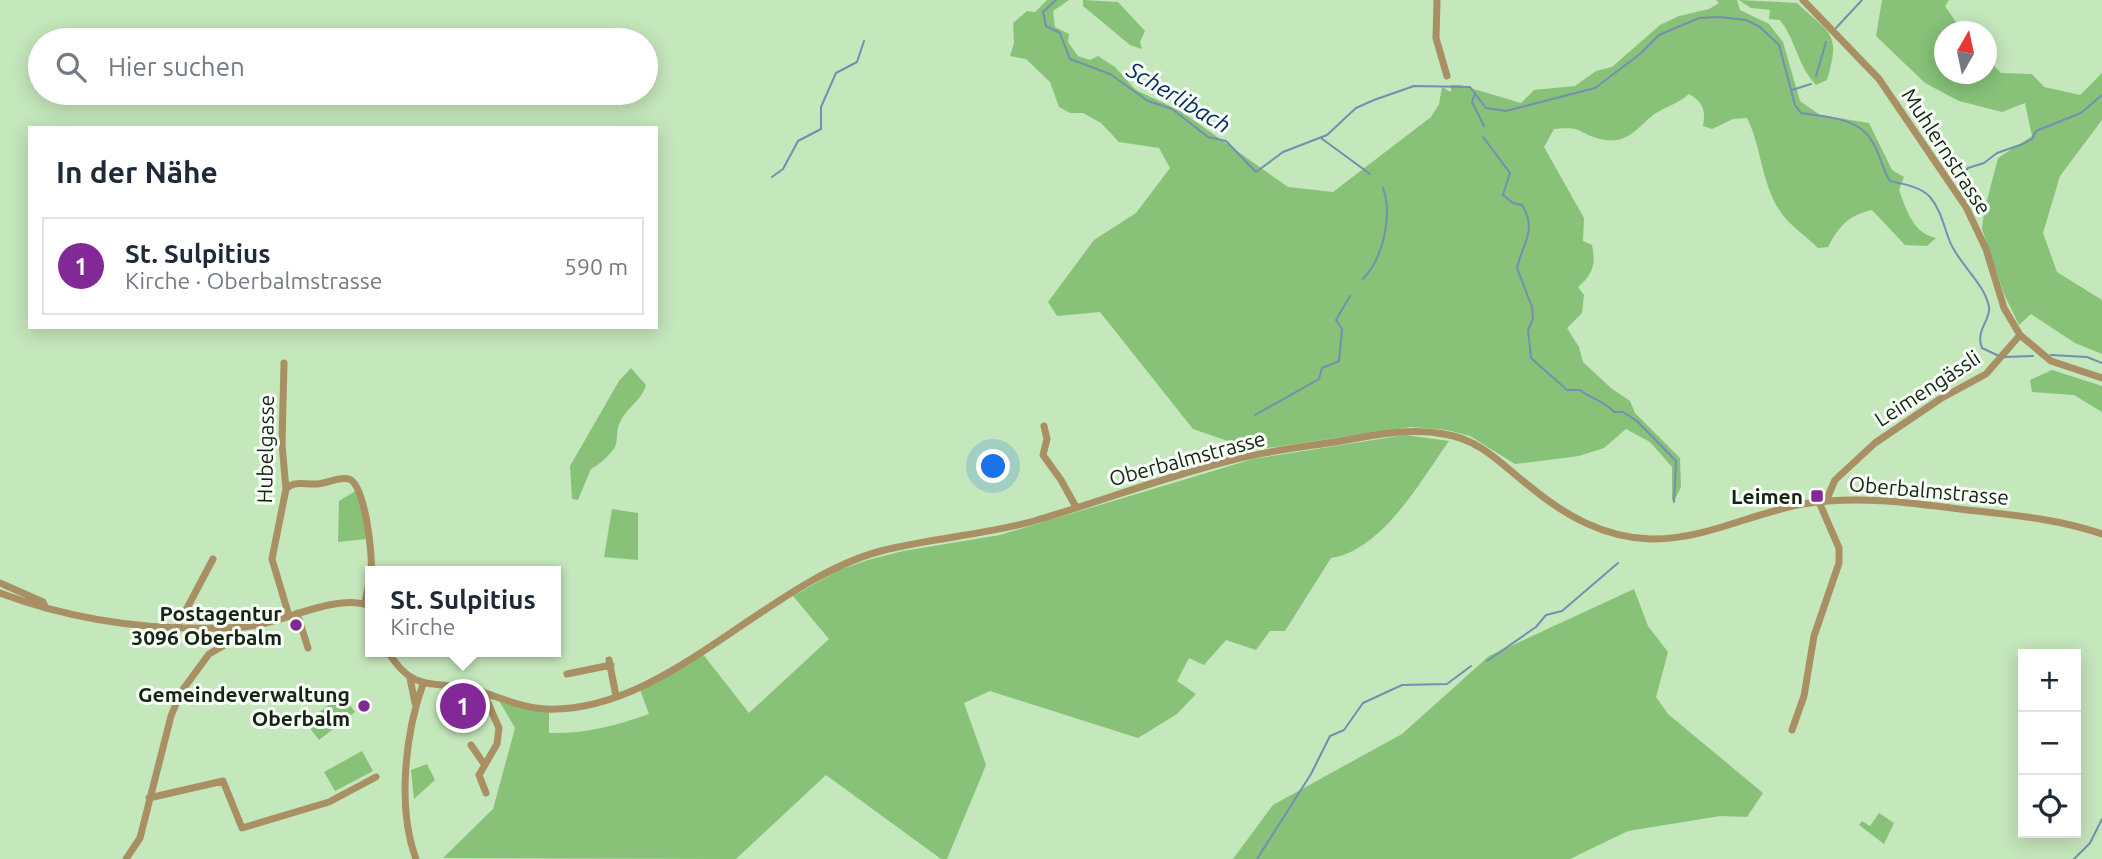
<!DOCTYPE html>
<html lang="de">
<meta charset="utf-8">
<style>
body{margin:0;font-family:Ubuntu,sans-serif;background:#f2f2f3;color:#1f2937}
.controls{position:absolute;right:21px;bottom:21px;display:grid;overflow:hidden;border-radius:0px;box-shadow:0 4px 18px #0003}
.controls button{width:63px;height:63px;display:grid;place-items:center;padding:0;border:0;border-bottom:2px solid #e0e1e3;background:#fff;color:#1f2937;font:35px sans-serif}
.compass{position:absolute;left:1934px;top:21px;width:63px;height:63px;border-radius:50%;background:#fff;box-shadow:0 4px 18px #0003;rotate:9deg}
.you{position:absolute;left:994px;top:467px;width:24px;height:24px;margin:-18px;border:5px solid #fff;border-radius:50%;background:#1a73e8;box-shadow:0 0 0 10px #1a73e833}
.badge{display:grid;place-items:center;width:46px;height:46px;border-radius:50%;background:#822997;color:#fff;font-size:23px;font-weight:700}
.pin{position:absolute;translate:-50% -50%;border:4px solid #fff;box-shadow:0 2px 7px #0006}
.popup{position:absolute;left:365px;top:566px;width:196px;height:91px;box-sizing:border-box;display:grid;place-content:center;border-radius:0px;background:#fff;filter:drop-shadow(0 2px 5px #0005);font-size:23px;white-space:nowrap;color:#747a83}
.popup b{font-size:26px;color:#1f2937}
.popup::after{content:'';position:absolute;left:50%;top:100%;margin-left:-14px;border:14px solid transparent;border-top-color:#fff}
.list{margin:0;padding:0;list-style:none}
h2{display:flex;justify-content:space-between;align-items:center;height:91px;margin:0;padding:0 28px;font-size:30px}
h2 small{font-size:23px;font-weight:400;color:#747a83}
.list li{display:grid;grid-template-columns:46px 1fr auto;gap:21px;align-items:center;box-sizing:border-box;height:98px;margin:0 14px 14px;padding:0 14px;border:2px solid #e0e1e3;border-radius:0px}
.list b{display:block;font-size:26px;white-space:nowrap}
.list p{margin:0;font-size:23px;white-space:nowrap;color:#747a83}
.list em{font-size:23px;font-style:normal;color:#747a83}
.icon{flex:none;width:38px;height:38px;fill:none;stroke:currentColor;stroke-width:2;stroke-linecap:round;stroke-linejoin:round}
.map{position:relative;flex:none;width:2102px;height:859px;overflow:hidden}
.search{position:absolute;background:#fff;box-shadow:0 4px 18px #0003;left:28px;top:28px;width:630px;height:77px;display:flex;align-items:center;gap:18px;box-sizing:border-box;padding:0 24px;border-radius:38px;color:#747a83;font-size:26px}
.panel{position:absolute;background:#fff;box-shadow:0 4px 18px #0003;left:28px;top:126px;width:630px;height:203px;border-radius:0px}
.map>svg:first-child{display:block}
</style>
<div class="map">
<svg width="2102" height="859" viewBox="0 0 2102 859">
<rect width="100%" height="100%" fill="#c5e7bc"/>
<!-- green -->
<path fill="#87c278" d="M1047,0H1069L1053,11L1055,27L1069,34L1068,42L1078,56L1090,60L1098,56L1115,67L1136,90L1182,112L1288,187L1333,192L1431,117L1439,104L1442,87L1451,92V85H1460L1521,103L1534,90L1575,86L1596,71L1612,67L1660,25L1679,16L1709,9L1719,3L1716,0H1737L1740,10L1769,24L1783,42L1800,101L1820,115L1869,123L1892,170L1904,177L1899,190C1907,211 1913,233 1936,238L1927,246L1905,245L1872,210C1849,215 1839,226 1828,247L1818,248C1808,238 1795,229 1786,219C1761,190 1763,150 1747,118L1733,119L1712,129L1703,126C1706,110 1703,102 1689,94C1679,103 1668,106 1656,113C1638,125 1630,146 1600,139C1576,133 1585,126 1554,129L1544,147L1584,218L1583,241L1592,245C1596,265 1593,274 1578,287L1584,295L1582,313L1567,328L1579,347L1583,362L1611,388L1630,401L1635,413L1680,458L1681,487L1675,499L1672,501V467L1650,442L1626,429L1604,448L1579,456L1515,464L1470,436L1447,430L1411,427L1254,450L1193,429L1100,312L1057,316L1048,302L1094,240L1136,213L1170,168L1159,148L1119,142L1101,123L1083,113H1070L1059,107L1050,82L1026,59L1010,56L1014,43L1013,23L1027,11L1035,12Z
M1083,0L1118,2L1145,31L1140,42L1142,49L1130,45L1083,6Z
M1739,0L1797,3C1831,35 1841,32 1827,80L1816,85C1797,65 1797,42 1780,20L1769,19L1770,10L1751,8Z
M1882,0H1949L1945,6L1962,31L1944,32V74H1986L1987,59L2001,73L2032,74L2044,87L2080,95L2102,73V120L2060,176L2043,233L2057,272L2102,300V354L2075,343L2031,314L2019,325L2004,294L1982,229L1984,212L1998,158L2032,136L2025,103L2002,112L1959,101L1925,83L1876,36Z
M631,368L646,385C641,402 625,408 619,425C616,432 618,440 615,447C610,455 600,464 591,469L578,500L572,499L570,466L619,381Z
M2052,370L2102,386V412L2074,395L2032,392L2030,380Z
M1405,435L1449,441C1421,480 1383,550 1331,558L1285,631H1270L1256,650L1226,640L1204,665L1189,658L1177,681L1196,694L1177,714L1138,738L990,691L964,703L986,765L947,859H941L826,775L736,859L443,858L493,809L515,728L498,699L549,711V733C585,734 615,726 649,714L640,690L702,653L749,713L829,639L793,596L839,570L868,560L903,551L1000,535L1253,459Z
M357,490L367,539L338,542L339,501Z
M612,509L638,513V560L604,557Z
M1634,589L1648,626L1668,652L1656,697L1668,714L1763,793L1747,817L1720,816L1628,831L1570,859H1233L1273,805L1402,734L1489,656Z
M342,694L355,712L319,740L306,723Z
M362,751L373,771L335,791L324,772Z
M427,764L435,780L414,799L411,770Z
M1879,813L1894,823L1884,844L1859,825L1862,821L1870,826Z"/>
<g fill="none" stroke-linecap="round" stroke-linejoin="round">
<!-- stream -->
<path stroke="#738fb2" stroke-width="2" d="M1056,0L1043,12L1046,26L1060,33L1070,59L1110,74L1148,101L1172,109L1208,137L1226,141L1256,172L1283,152L1327,135L1356,108L1374,100L1414,86L1470,87L1486,108L1506,111L1595,88L1640,54L1659,35L1699,18L1719,17L1746,20L1760,27L1779,45L1795,105L1801,113C1826,117 1858,117 1872,141C1880,153 1882,169 1890,181C1904,184 1921,187 1930,197C1941,210 1944,227 1950,242C1959,264 1985,284 1989,307C1991,320 1975,330 1982,348L1999,356
M1836,28L1862,0
M1816,76L1826,42
M1792,90L1811,84
M1475,93L1472,102L1484,126
M1483,137L1510,173L1503,195L1513,203L1522,205C1538,231 1522,244 1517,268L1532,307L1533,319L1528,330L1531,358L1567,390H1580C1591,399 1605,401 1614,412H1623L1637,421L1676,461L1674,502
M1321,138L1370,174
M772,177L783,169L798,141L821,129V107L836,73L857,62L864,41
M1957,180L1968,168L1984,163L1997,153L2023,144L2032,139L2036,131L2081,113L2102,95
M1363,279C1383,258 1393,216 1383,188
M2051,355L2087,357L2102,363
M2004,357L2033,356
M1255,415L1319,379L1322,368L1339,361L1342,329L1336,320L1350,296
M1487,661L1536,627L1546,615L1562,611L1618,563
M1257,859L1311,774L1330,736L1344,730L1363,703L1402,685L1447,684L1471,666
M2074,859L2090,843L2102,819"/>
<!-- minor -->
<path stroke="#a98f64" stroke-width="7" d="M1437,0L1436,38L1447,76
M1803,0L1879,79L1966,207L1986,249L2004,308L2020,335L2051,361L2102,378
M284,363L282,444L286,489L272,559L289,616
M1044,426L1047,439L1043,455L1061,480L1076,507
M286,489C294,480 305,485 317,484C326,484 339,476 349,479C365,484 373,556 371,571
M1826,501L1835,480L1875,443L1940,399L1986,374L2020,335
M0,583L43,602L46,608
M0,593C77,622 162,632 244,627C280,625 335,592 370,606
M365,603L370,577
M297,613L308,648
M177,627L213,559
M388,652C415,695 433,679 474,690C498,696 521,708 545,709C666,714 767,581 881,551C932,538 984,535 1034,521C1102,501 1167,476 1236,459C1268,451 1302,447 1335,442C1371,436 1407,427 1444,434C1481,440 1500,463 1528,485C1564,515 1604,538 1651,539C1704,540 1752,513 1803,504C1857,495 1913,503 1967,510C2013,515 2058,519 2102,534
M609,660L616,696
M567,674L611,665
M410,678L415,703
M483,692L499,728L497,744L479,775L486,793
M1792,730L1804,696L1814,636L1839,563V548L1819,502
M471,745L484,764
M149,798L223,781L242,828L329,802L376,777
M126,859L140,838L171,716L181,692L209,654L235,639L237,627
M416,859C397,808 405,734 423,684"/>
</g>
<!-- markers -->
<g fill="#822997" stroke="#f8fff6" stroke-width="2.5">
<rect x="1810" y="489" width="14" height="14" rx="3.5"/>
<circle cx="296" cy="625" r="7"/>
<circle cx="364" cy="706" r="7"/>
</g>
<g text-anchor="middle" dominant-baseline="central" stroke-width="6" stroke-linejoin="round" paint-order="stroke">
<!-- street labels -->
<g font-size="21" fill="#172314" stroke="#f8fff6">
<text transform="translate(1947 151) rotate(57)">Muhlernstrasse</text>
<text transform="translate(1927 388) rotate(-33)">Leimengässli</text>
<text transform="translate(265 449) rotate(-89)">Hubelgasse</text>
<text transform="translate(1187 458) rotate(-15)">Oberbalmstrasse</text>
<text transform="translate(1929 490) rotate(5)">Oberbalmstrasse</text>
</g>
<!-- poi labels -->
<g font-size="21" font-weight="bold" fill="#172314" stroke="#f8fff6" text-anchor="end">
<text x="1803" y="496">Leimen</text>
<text x="282" y="613">Postagentur<tspan x="282" dy="24">3096 Oberbalm</tspan></text>
<text x="350" y="694">Gemeindeverwaltung<tspan x="350" dy="24">Oberbalm</tspan></text>
</g>
<!-- water labels -->
<g font-size="23" font-style="italic" fill="#072b62" stroke="#f8fff6">
<text transform="translate(1179 97) rotate(31)">Scherlibach</text>
</g>
</g>
</svg>
<div class="controls">
<button>+</button>
<button>−</button>
<button><svg class="icon" aria-label="locate" viewBox="0 0 24 24"><circle cx="12" cy="12" r="6"/><path d="M12 2v4M12 18v4M2 12h4M18 12h4"/></svg></button>
</div>
<svg class="compass" viewBox="-18 -18 36 36"><path d="M0-13l5 13h-10z" fill="#e53935"/><path d="M0 13l5-13h-10z" fill="#747a83"/></svg>
<div class="you"></div>
<div class="pin badge" style="left:463px;top:706px">1</div>
<div class="popup"><b>St. Sulpitius</b>Kirche</div>
<div class="search"><svg class="icon" aria-label="search" viewBox="0 0 24 24"><circle cx="10" cy="10" r="6"/><path d="M15 15l6 6"/></svg>Hier suchen</div>
<section class="panel">
<h2>In der Nähe<small></small></h2>
<ul class="list">
<li><span class="badge">1</span><div><b>St. Sulpitius</b><p>Kirche · Oberbalmstrasse</p></div><em>590 m</em></li>
</ul>
</section>
</div>
